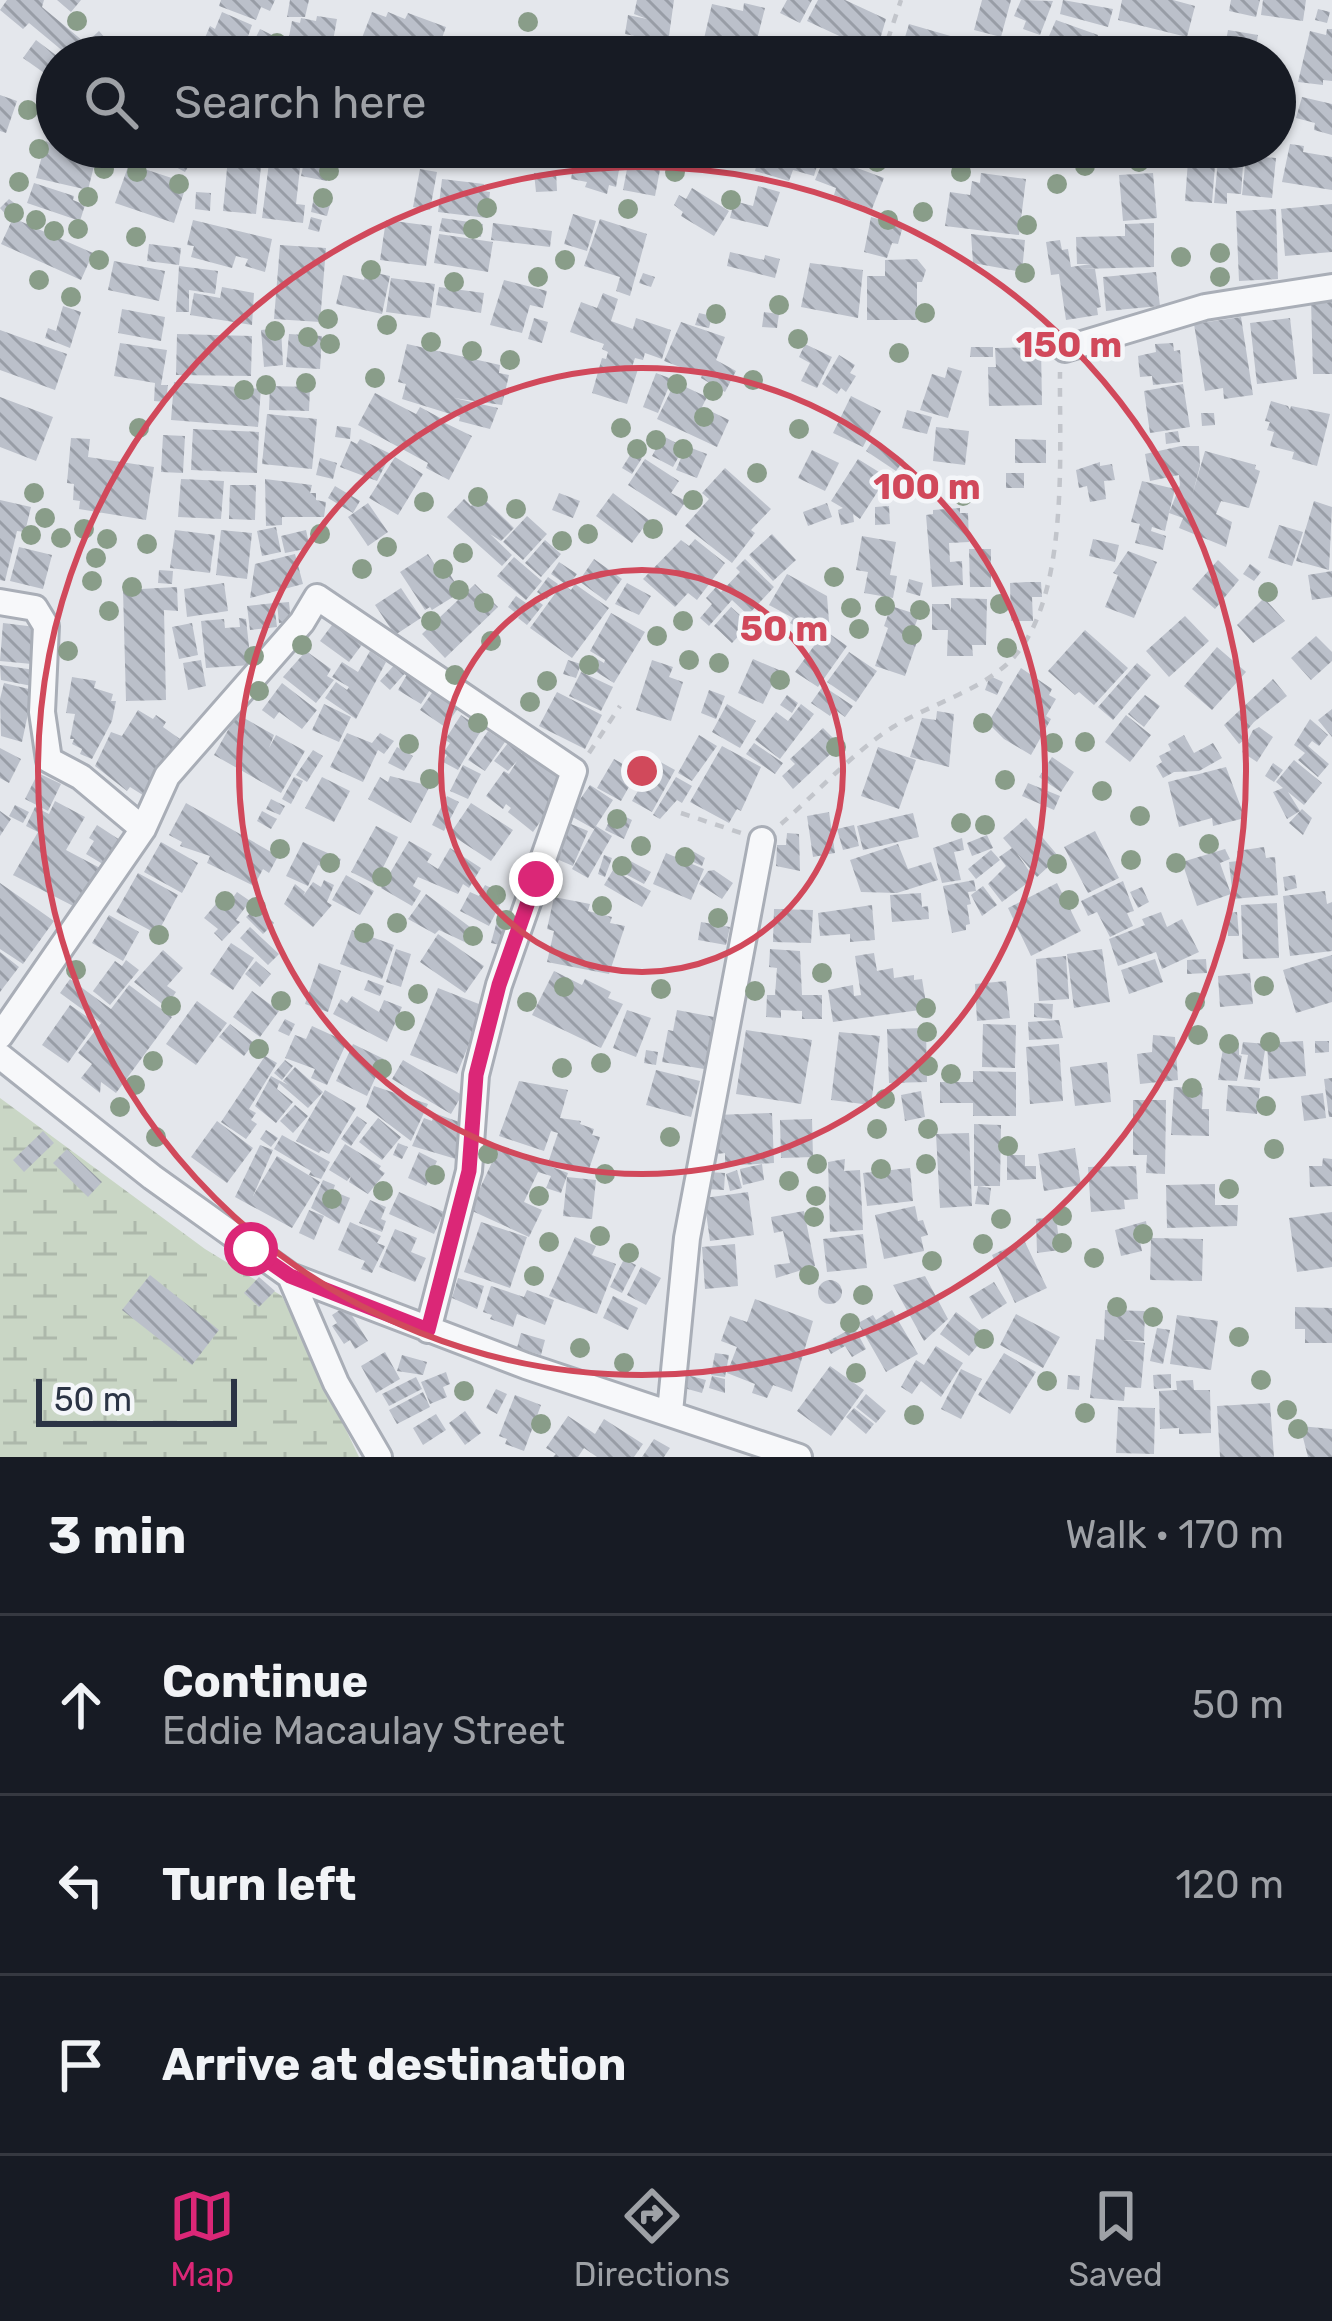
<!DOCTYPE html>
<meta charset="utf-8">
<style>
body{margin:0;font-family:Rubik,sans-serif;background:#20242c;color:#f1f3f6}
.scale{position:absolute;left:36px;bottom:30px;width:201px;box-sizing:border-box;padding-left:12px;border:6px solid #2b3445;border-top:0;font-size:33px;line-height:42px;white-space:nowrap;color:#2b3445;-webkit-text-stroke:9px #f4f6f9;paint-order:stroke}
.stop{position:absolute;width:36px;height:36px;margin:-27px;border:9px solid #db2777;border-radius:50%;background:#fff}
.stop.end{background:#db2777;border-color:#fff;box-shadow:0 3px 12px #0008}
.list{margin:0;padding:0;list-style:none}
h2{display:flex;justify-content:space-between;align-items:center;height:156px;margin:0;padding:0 48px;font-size:51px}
h2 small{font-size:39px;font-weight:400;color:#9ea1a6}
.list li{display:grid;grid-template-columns:78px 1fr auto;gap:36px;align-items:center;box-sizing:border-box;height:180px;padding:0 48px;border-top:3px solid #363941}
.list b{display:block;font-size:45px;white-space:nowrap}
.list p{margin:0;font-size:39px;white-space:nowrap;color:#9ea1a6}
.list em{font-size:39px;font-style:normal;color:#9ea1a6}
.icon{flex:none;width:66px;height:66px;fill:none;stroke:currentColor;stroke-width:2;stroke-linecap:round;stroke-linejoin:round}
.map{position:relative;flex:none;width:1332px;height:1457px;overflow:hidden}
.search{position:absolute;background:#171b24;box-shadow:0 3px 9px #0004;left:36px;right:36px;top:36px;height:132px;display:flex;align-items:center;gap:30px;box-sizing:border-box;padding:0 42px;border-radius:66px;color:#9ea1a6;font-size:45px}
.sheet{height:696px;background:#171b24}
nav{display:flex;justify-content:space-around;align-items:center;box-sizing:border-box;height:168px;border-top:3px solid #363941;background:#171b24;font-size:33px;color:#9ea1a6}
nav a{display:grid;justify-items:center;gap:6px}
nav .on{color:#db2777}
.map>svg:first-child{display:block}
</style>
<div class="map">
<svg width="1332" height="1457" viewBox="0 0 1332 1457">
<defs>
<pattern id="wetland-marsh" width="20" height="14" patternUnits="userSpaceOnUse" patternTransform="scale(3)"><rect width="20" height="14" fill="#c9d6c5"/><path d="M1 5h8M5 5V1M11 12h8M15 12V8" fill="none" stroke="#adb8ab"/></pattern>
<pattern id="building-back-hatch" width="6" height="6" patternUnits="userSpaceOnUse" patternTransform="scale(3)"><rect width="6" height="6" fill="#bbc0ca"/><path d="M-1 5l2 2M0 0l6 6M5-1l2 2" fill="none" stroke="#989da6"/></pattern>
</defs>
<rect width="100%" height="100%" fill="#e4e7ec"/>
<!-- wetland -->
<path fill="url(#wetland-marsh)" d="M0,1098L205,1249L282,1296L359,1457H0Z"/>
<!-- building -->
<path fill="url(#building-back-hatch)" d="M7,0H44L42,7L83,41L70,57L29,23L23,29L0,10Z
M57,0H81L71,12Z
M221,0H275L270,11L261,7L256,20L219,6Z
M290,0H309L305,17H287Z
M637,0H674L668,43L625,34L628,15L647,19L634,14Z
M787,0H812L800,23L780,13Z
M818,0H845L886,19L876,53L807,21Z
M982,0H1011L1001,37L974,30Z
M1021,0L1053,1L1040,35L1023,29L1026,21L1014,16Z
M1063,0L1113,9L1108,27L1060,14Z
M1122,0H1173L1195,6L1187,37L1118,20Z
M1231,0H1260L1256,17L1229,11Z
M1263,0H1306L1303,21L1261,15Z
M744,3L765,8L753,55L703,43L712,4L743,11Z
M1318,9L1330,12L1327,23L1315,20Z
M222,12L252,25L246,42L252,49L249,57L204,40L210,26L215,29Z
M372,12L386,17L388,12L405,19L408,13L446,27L435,57H398L360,43Z
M317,16L337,19L330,57H294L295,48L287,47L292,21L300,23L301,18L316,21Z
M1056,20L1098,35L1091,57H1040Z
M909,24L992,48L989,57H899Z
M260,29L272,35L263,53L251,47Z
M1327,29H1332V81L1323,80V85L1298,82L1310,31L1326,35Z
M1228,30L1258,35L1254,57H1223Z
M99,31L122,57H71Z
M36,40L57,56V82L23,58Z
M140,44L155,57H128Z
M601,49L617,50L640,57H599Z
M0,95L17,101L6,133L0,131Z
M1302,97L1332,104V135L1314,130L1315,123L1296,118Z
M46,141L57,147L97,154L88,190L36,178Z
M1290,144L1304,146L1303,152L1332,157V190L1282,182Z
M167,147L192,160L185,172L161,159Z
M202,147H224L222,161L200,158Z
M229,147H263L256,214L223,211Z
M271,147L302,150L296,204L305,205L303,223L262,218Z
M569,147H623L616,187L609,185L607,194L585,187L587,182L571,179L574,161L567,160Z
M755,147H815L822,149L814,176L793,170L789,181L755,171L759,155L753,153Z
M827,147H864L859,160L826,153Z
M1004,147H1067L1060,163L1026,150L1024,155Z
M1081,147H1133V151L1081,153Z
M631,148L663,154L655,196L623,190Z
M1219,149L1244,151L1241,194L1227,193V204L1214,203Z
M1195,151L1216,153L1212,203L1185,201L1188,161L1194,162Z
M306,152L331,160L327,181L301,176Z
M825,156L884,178L872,209L834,195L836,188L815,180Z
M1246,156L1276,158L1272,198L1242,195Z
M129,164L187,183L174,223L115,203Z
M420,169L437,172L430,210L413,207Z
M556,171L557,191L536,192L534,173Z
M981,173L1026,179L1019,235L945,226L950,192L970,195L972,181L980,183Z
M1153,173L1157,218L1123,221L1119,175Z
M442,179L484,184L483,191L490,192L487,218L438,212Z
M34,183L74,196L73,200L85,205L80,221L27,203Z
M758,186L780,192L768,227L730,218L734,201L753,206Z
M692,188L729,211L714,236L681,216L683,212L674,205L679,195L686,199Z
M196,192L211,193L210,211L195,209Z
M314,197L331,201L327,216L311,212Z
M9,199L17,205L7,216L0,208Z
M1332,204V252L1285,256L1281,209Z
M1276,209L1278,279L1239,281L1236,211Z
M573,214L596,221L587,251L564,244Z
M311,217L322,220L319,232L308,229Z
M871,217L903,226L898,244L892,243L887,258L864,252Z
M13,218L93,253L81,280L1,244Z
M442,218L483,224L481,237L439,231Z
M600,219L647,234L630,296L616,291L620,277L584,266Z
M193,220L272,239L265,272L245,266L248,259L236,256L232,268L191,257L194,246L187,245Z
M386,220L432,226L426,266L380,260Z
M493,223L552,231L550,247L491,240Z
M1154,223V267L1080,269H1095L1101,307L1097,308L1098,315L1066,320L1059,274L1051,275L1046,242L1060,240L1062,250L1068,249L1071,267L1091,264H1077L1076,237L1125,236V224Z
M439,234L493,242L488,272L434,263Z
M971,234L1025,240L1022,272L973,263Z
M149,244L181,248L179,265L147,261Z
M280,245L326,248L320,322L274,319Z
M730,252L764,260L765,255L780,259L775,278L727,266Z
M917,259L926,270L922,282H917V320H867V276H885V260Z
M114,261L165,271L159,301L108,290Z
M810,263L863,270L858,318L801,307Z
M179,266L218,271L215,294L189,290V312H176Z
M366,271L390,276L382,314L336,304L343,275L364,280Z
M1156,272L1160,306L1106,311L1103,277Z
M643,273L655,277L651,287L639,283Z
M391,278L435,284L430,318L386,312Z
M504,280L547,291L543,308L530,305L522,333L490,325Z
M222,287L254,293L252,325L190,315L194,293L220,298Z
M439,287L484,293L481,313L436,305Z
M603,293L618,299L611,321L633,329L636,318L671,330L662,359L645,353L643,360L635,358L632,367L638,369L627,404L592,393L602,358L606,359L608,352L602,349L604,344L570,332L581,302L597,308Z
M1332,299V374H1313L1311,300Z
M63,306L81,312L70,348L45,338L48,328L56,331Z
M122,309L165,317L161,341L118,333Z
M764,312L779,314L777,328L762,327Z
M699,313L712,316L709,328L695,325Z
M1241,317L1253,395L1224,399L1223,388L1205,391L1194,324Z
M534,318L548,322L542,343L528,339Z
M1290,318L1297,379L1257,384L1250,323Z
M681,322L725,337L716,360L736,371L725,392L701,378L702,375L664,361Z
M281,328L283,365L264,367L261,330Z
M0,330L67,354L55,390L0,370Z
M177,334L252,336L251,376L176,375Z
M289,334L322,336L320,369L286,367Z
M120,343L167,350L161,385H168L166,402L154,401L155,383L114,376Z
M1173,343L1174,351L1180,350L1183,382L1153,385L1152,376L1140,377L1138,356L1156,352L1155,344Z
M407,344L500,365L499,373L509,375L502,405L454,398L498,408L490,429L459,421L460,417L402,399L406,384L398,382Z
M805,344L832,357L817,388L801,381L810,363L799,357Z
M971,347H993V357H970Z
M1041,347L1042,405L989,406L988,367H996L995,348Z
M839,355L855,365L850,373L856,376L846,392L841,388L837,394L822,384Z
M948,367L962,371L948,418L920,410L932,374L945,378Z
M656,373L672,379L658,413L643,407Z
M174,382L261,389L258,427L171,420Z
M675,382L707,397L702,407L729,420L717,447L657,419Z
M1183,384L1190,427L1150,433L1144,391Z
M270,386L310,387L309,411L269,410Z
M375,393L416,414L420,407L442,419L439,426L443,422L472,436L449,480L426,468L428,463L358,425Z
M851,396L881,411L863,447L833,433Z
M0,397L53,417L36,461L0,447Z
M1271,401L1288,406L1290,410L1291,406L1330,414L1317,466L1292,459L1294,452L1270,446L1274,432L1267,430L1270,422L1265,421Z
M907,410L932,417L927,434L902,428Z
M1201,413H1214L1215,425L1202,426Z
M267,414L317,419L312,469L262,464Z
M337,426L351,428L350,439L335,437Z
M936,427L969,431L965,465L933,461Z
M193,429L259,432L257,473L191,470Z
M1178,431L1180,442L1166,444L1165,433Z
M163,435L185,436L183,473L161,472Z
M663,436L684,447L673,467L652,456Z
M71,438L90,439L88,457L154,467L146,520L79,509L80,501L73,500L74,484L67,483Z
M360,439L391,454L377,481L340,467L351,441L357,444Z
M1015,439L1046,440V463H1015Z
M873,440L904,460L896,471L866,451Z
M686,446L707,454L697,478L676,470Z
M1181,446H1199L1200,466L1192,496L1205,451L1256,465L1255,469L1260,471L1249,508L1221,501L1216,514L1232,522L1226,547L1179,528L1183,518L1169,513L1165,531L1152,527L1151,531L1166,536L1163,550L1135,543L1140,524L1131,522L1142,481L1175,489L1169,513L1180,485L1179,475L1150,481L1145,454Z
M812,450L839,463L825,491L798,478Z
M632,452L642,458L632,474L622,468Z
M395,457L423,474L398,515L369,498Z
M320,458L337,463L333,479L316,475Z
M645,459L679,481L671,493L686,501L676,516L628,485Z
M858,459L887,477L860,519L853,514L854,522L841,525L838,510L843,508L831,501Z
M1100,462V466L1112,464L1115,480L1104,481L1106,499L1090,502L1087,486L1079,488L1076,470Z
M725,468L771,509L751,530L755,533L732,563L685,526L709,499L702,493Z
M1006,473H1024V488H1006Z
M181,479L224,481L221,519L178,517Z
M265,479L312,485L310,493H316V500L326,502L324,517H282V525L266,526Z
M230,485H256L255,520L229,519Z
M335,486L360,501L353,513L328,498Z
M559,493L580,501L573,518L552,510Z
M613,493L649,520L632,543L596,516Z
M481,496L514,528L501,541L490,534L512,555L502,566L447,517L464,499L471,506Z
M0,500L31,507L25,532L17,531L5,581L0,580Z
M1314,501L1332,507L1329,570L1296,561Z
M368,503L388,532L368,546L348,517Z
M827,503L832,517L808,526L803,512Z
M889,506L890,524L875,525V507Z
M960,508V513H968L969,542L949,543L950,562L962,561L963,585L932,587L926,515L933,514V510Z
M527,516L547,534L523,560L503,542Z
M1279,525L1303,532L1292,566L1268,558Z
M276,527L281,552L262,556L257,531Z
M175,530L215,535L210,573L170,568Z
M221,530L252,533L247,579L216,575Z
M306,530L310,548L285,553L281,536Z
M772,534L796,560L773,581L749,555Z
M862,536L896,542L890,575L897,576L893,598L864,593L868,572L856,570Z
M695,539L725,563L697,600L688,593L675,607L643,579L681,540L689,546Z
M1093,539L1119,545L1115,562L1089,556Z
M545,540L561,554L541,577L525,563Z
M19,547L52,555L43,589L10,581Z
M969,549H991V587H970Z
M1128,551L1157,562L1134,618L1105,607L1118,575L1113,573Z
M295,554L303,584L250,598L255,564Z
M428,554L443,577L449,573L461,592L432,610L430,607L425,610L400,572Z
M514,557L542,581L526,600L497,576Z
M594,559L622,579L606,601L579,581Z
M745,559L774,587L748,615L732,600L709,626L700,618L712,604L706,598L716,587L721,592L740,572L736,568Z
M1218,560L1239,580L1215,609L1192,589Z
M559,562L577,574L568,586L551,574Z
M1250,564L1261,572L1254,581L1243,574Z
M159,570L173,571L172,584L158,583Z
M1332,571V597L1312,600L1308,575Z
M787,574L827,596L830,634L847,646L818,687L795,672L819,639L790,623L793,618L769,605Z
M548,577L558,584L547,599L537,592Z
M909,579L923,583L920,596L906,592Z
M1026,582H1041L1042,597H1032L1033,621H1011L1010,583Z
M224,583L228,611L187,617L184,589Z
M627,583L651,596L639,615L615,604Z
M475,584L498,607L445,658L422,634Z
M562,584L571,590L575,584L609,608L572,658L530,628Z
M177,587L178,611L164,610L166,700L126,701L123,590Z
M401,588L421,618L395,635L375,605Z
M516,596L526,603L517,614L508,607Z
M534,598L543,605L527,625L518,618Z
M951,598L987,599L986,645H972L973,656H947L948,630H932V604H949L951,611Z
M1264,598L1285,621L1253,643L1237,625Z
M289,602L291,622L279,623L277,603Z
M274,603L277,627L250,630L247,606Z
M891,606L919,615L913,631L920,633L905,676L875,666L888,628L884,626Z
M731,607L750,624L732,643L714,626Z
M611,613L645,632L614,683L587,666L592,656L604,663L605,660L590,651Z
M1185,616L1209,641L1169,677L1146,651Z
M239,618L246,619L251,665L206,668L201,621L224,619L225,628L240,627Z
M335,621L364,642L349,662L320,641Z
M3,623L36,627L32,664L0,661Z
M192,623L198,655L179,659L172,627Z
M1085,630L1128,668L1094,705L1079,692L1075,695L1048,671Z
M1316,636L1332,652V661L1311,680L1291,658Z
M1217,647L1246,672L1212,710L1184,686Z
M306,651L331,669L327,676L334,680L316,703L283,677Z
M370,651L386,662L356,719L325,698L336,682L347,690L349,687L332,677L342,662L358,672Z
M849,652L877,671L856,702L827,682Z
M753,659L779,670L763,704L738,693Z
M201,660L206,686L188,690L183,663Z
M568,660L581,664L576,678L563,674Z
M652,660L673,667L669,677L683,682L671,721L636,710Z
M397,662L407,671L390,690L380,681Z
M1137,663L1151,675L1113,720L1098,707Z
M0,665L35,670L32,686L1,680Z
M1021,668L1052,689L1049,695L1056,699L1046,716L1051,719L1031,755L1004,739L988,723Z
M409,671L433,685L421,704L398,690Z
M581,672L613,687L601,711L569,696Z
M990,676L1003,682L997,695L985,690Z
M72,677L96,681L94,688L113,694L111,701H116L112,721L92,759L80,754L82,749L72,744L74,739H70L75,714L66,713Z
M1273,679L1287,696L1254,722L1244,734L1247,738L1239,744L1224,725Z
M4,683L33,690L22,742L1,736L0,699Z
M282,683L317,710L302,729L279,712L274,719L262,710Z
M823,686L853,706L845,717L834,709L830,716L811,703Z
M436,687L461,704L445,727L420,710Z
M709,690L725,696L716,719L701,713Z
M557,692L602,715L585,749L539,726Z
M787,695L798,703L792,713L780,705Z
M1145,695L1160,706L1144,727L1128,714Z
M324,704L351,717L339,742L312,730Z
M727,704L756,721L740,748L712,732Z
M801,704L814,714L780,759L755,740L776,712L788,721Z
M1332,709V737L1318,720Z
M138,710L153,719L156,715L166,722L163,727L180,739L146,797L130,787L127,791L95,766L111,732L122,736Z
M937,711L954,714L949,767L910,757L922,718L936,720Z
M237,714L274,735L269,748L276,735L305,751L281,793L214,755Z
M461,715L482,729L458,770L443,762L447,755L443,753L450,743L445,740Z
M1126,715L1151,735L1130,762L1105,742Z
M1310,719L1328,735L1319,746L1312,741L1308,746L1329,764L1318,777L1298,760L1305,753L1294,745Z
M1259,727L1273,737L1257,762L1242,752L1253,730Z
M823,728L840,745L793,789L782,776L795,764L790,759Z
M488,731L505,742L485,771L468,760Z
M347,733L372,743L380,733L394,741L384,754L378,750L363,782L330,767Z
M699,735L717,746L692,781L678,773Z
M1184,735L1194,753L1213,743L1222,758L1199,771L1174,772L1163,778L1156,766L1162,762L1159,756L1171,750L1168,744Z
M508,743L522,754L526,748L571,778L533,832L508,812L511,808L506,804L503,809L486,796L504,771L509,774L517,761L508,771L494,761Z
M754,743L783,763L775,774L746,754Z
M722,746L761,767L741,811L737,809L729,823L690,802Z
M397,747L413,756L404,771L388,763Z
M878,747L916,760L899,809L861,796Z
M0,748L21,759L9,783L0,778Z
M313,750L323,756L307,782L296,775Z
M646,754L675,770L652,812L632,801L639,789L630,785L621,801L597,788L614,759L637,772Z
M1052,757L1074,772L1061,792L1039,777Z
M1294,760L1322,783L1304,805L1288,792L1300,811L1287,819L1273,792L1283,788L1276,782Z
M1273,763L1283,770L1274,782L1265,776Z
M463,765L481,774L468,799L450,791Z
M1226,767L1245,818L1213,826L1212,818L1179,827L1168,782Z
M38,773L61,784L48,811L25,799Z
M390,776L430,786L411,823L368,799L380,777L388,782Z
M294,777L303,781L291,804L282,799Z
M322,777L350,791L334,822L305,808Z
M676,777L692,786L682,803L677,800L660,819L653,815Z
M1028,783L1060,796L1054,810L1022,796Z
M590,785L613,800L594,829L569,815Z
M447,796L459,802L444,831L432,825Z
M271,799L285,806L280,815L266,809Z
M55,801L85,817L66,850L100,868L79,909L13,875L38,832L26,826L35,807L49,814Z
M186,803L271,852L277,858L269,873L263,869L254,886L207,863L210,856L180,846L182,842L169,835Z
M471,803L513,830L491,861L450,834Z
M15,805L29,812L23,823L9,816Z
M1302,809L1312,818L1303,835L1289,823Z
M0,811L11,819L0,836Z
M262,811L277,819L271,829L257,821Z
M614,811L632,820L624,839L605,830Z
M829,812L835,853L813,857L807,816Z
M913,813L919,837L863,850L857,826Z
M1026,818L1059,857L1037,877L1016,852L1034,878L1002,902L988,884L1006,866L999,857L1012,848L1003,838Z
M566,822L588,831L573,866L552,857Z
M97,825L123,842L106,866L86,854L94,841L89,838Z
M854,825L859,846L843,850L837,829Z
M376,826L398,837L375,884L351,872Z
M596,826L612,836L588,878L572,869Z
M1095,831L1119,878L1088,893L1064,847Z
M787,833L799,834L800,871L776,866L777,845H786Z
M987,835L993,848L972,856L967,843Z
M962,838L964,850L954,852L961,880L942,883L933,848Z
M409,841L432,854L427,862L438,869L450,848L481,868L469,888L463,884L458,894L418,877L413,886L421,891L412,906L381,888Z
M161,842L198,863L182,893L144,872Z
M303,842L341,859L335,872L318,865L308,886L286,876Z
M898,844L908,869L931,862L938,880L897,893L861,892L850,860Z
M1264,847L1266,858L1275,857L1278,895L1233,899L1229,862L1238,861L1237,851Z
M689,849L705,858L702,866L684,858Z
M1225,849L1230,859L1220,863L1231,894L1197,906L1182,862Z
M991,850L1000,860L976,879L968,869Z
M666,853L704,869L691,900L653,884Z
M604,855L612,858L605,877L598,874Z
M621,856L651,872L644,884L614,868Z
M613,870L651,891L642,907L604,885Z
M714,870L733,883L722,899L699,884L708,871Z
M138,873L178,895L157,934L116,912Z
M346,875L374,891L360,915L332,900Z
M1295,875L1297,888L1285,891L1283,877Z
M324,880L334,885L327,902L332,905L313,927L284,904L295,884L305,892L303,896L313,882L321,887Z
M974,880L976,891L968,892L971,904L967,905L970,924L966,925V930L952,933L943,886Z
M1123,881L1134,911L1127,913L1133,926L1110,937L1097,912L1088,916L1081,901Z
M0,883L54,921L23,964L0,949Z
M1057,883L1081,931L1031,956L1008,908Z
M485,885L505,895L489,926L460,911L470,892L479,896Z
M983,886L997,905L982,916L971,895Z
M1142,887L1149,902L1138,908L1130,892Z
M1325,891L1327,904L1332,902V951L1290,956L1283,896Z
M237,892L250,901L236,920L240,922L222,941L214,933L218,929L204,918L216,904L224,910Z
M921,893L922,907L928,906L929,919L892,922L890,895Z
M426,894L478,933L471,945L439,930L435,934L408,919Z
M554,897L590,904L588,911L612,917L610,923L625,926L609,974L547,962L554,931L547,929Z
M1277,903L1279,958L1243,959L1241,905Z
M872,905L875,940L850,942V934L820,936L818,913Z
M257,907L274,923L263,934L246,917Z
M774,909L813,910L811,943L773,942Z
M1161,912L1167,927L1182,919L1199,952L1162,969L1156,952L1118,966L1109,939L1145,925L1142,919Z
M1237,912L1239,936H1228L1227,913Z
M109,915L139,932L123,961L92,943Z
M498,917L512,921L505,946L491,943Z
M701,922L730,927L726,945L698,940Z
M250,927L279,954L268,965L240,938Z
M352,930L394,945L382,979L340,964Z
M438,934L484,966L465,993L420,962Z
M231,943L254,958L233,990L210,974Z
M396,949L411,954L401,987L386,982Z
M770,949L800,951L802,995H822V1019H802V1011L781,1010V1018L766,1017L767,995H775L777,968L769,967Z
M1102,949L1110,1002L1074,1008L1067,954Z
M163,950L183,968L167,986L176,992L166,1007L134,982Z
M0,952L19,967L0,992Z
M874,953L877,971L893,968L894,978L914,975V980L922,979L927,1009L833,1022L828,990L853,985L854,996L861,995L855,956Z
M1332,955V1002L1296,1013L1283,970Z
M1066,956L1069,999L1039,1001L1036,959Z
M1155,959L1163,982L1129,994L1121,970Z
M1206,959L1207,973L1187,974V960Z
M126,960L139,970L110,1005L93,991L115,961L122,966Z
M256,961L271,974L260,987L245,974Z
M319,963L341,971L328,1012L305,1004Z
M554,971L582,985L585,979L611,992L608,998L623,1004L601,1048L532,1015Z
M1250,973L1253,1004L1220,1007L1218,976Z
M70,979L111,1009L129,985L172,1017L116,1093L101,1082L100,1093L81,1078L92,1064L78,1053L101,1023L60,993Z
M368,980L384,986L380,996L364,990Z
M1006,981L1010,1018L977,1021L975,984Z
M438,988L484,1006L457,1074L410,1055Z
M252,991L279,1011L260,1037L233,1017Z
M352,996L379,1012L384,1000L402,1007L387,1042L333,1014L341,999L347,1003Z
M197,1001L227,1023L196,1065L166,1044Z
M1034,1003L1053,1004L1052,1019L1034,1017Z
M70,1005L96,1023L68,1063L42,1045Z
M627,1010L651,1018L636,1057L613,1048Z
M677,1010L714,1017L704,1069L662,1062L668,1030L673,1031Z
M285,1019L295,1024L289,1036L278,1031Z
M1059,1020L1063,1038L1029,1040L1028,1022Z
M230,1024L254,1043L244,1056L219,1037Z
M983,1024L1016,1025L1015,1068L982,1067Z
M312,1026L347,1042L327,1085L311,1078L315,1069L285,1058L295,1035L306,1039Z
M926,1028L927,1082L889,1083L887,1029Z
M746,1030L812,1040L801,1104L736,1094Z
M839,1032L880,1036L871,1105L831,1100Z
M1153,1035L1175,1037L1178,1080L1140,1084L1137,1054L1152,1052Z
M1303,1041L1306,1076L1269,1079L1267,1043Z
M1315,1041H1329V1052L1315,1053Z
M1224,1042L1239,1043V1055L1242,1056L1237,1081L1218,1080Z
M1243,1042L1266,1044L1260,1081L1244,1079L1248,1055L1241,1054Z
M353,1044L384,1059L367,1096L336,1081Z
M1059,1044L1063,1101L1030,1104L1026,1047Z
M646,1050L658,1052L656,1065L644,1063Z
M265,1056L277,1063L249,1109L256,1113L251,1120L257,1124L246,1139L221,1122Z
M285,1060L293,1066L282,1080L274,1073Z
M403,1060L462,1095L451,1114L392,1079Z
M1107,1062L1111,1102L1075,1106L1070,1067Z
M295,1067L323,1092L308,1108L279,1083L277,1089L293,1102L276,1123L255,1106L271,1076L288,1085L283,1081Z
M656,1070L700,1081L691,1117L646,1105Z
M973,1071L1016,1072V1116H973V1103H940V1082H973Z
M1332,1078V1117H1329L1324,1079Z
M519,1081L568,1090L560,1118L581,1121L580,1124L594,1129L592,1135L600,1137L588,1172L549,1160L558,1133L551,1131L544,1151L499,1136Z
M1228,1085L1260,1088L1257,1114L1226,1111Z
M374,1086L428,1104L411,1141L366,1107Z
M1174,1087L1203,1088L1202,1109H1209V1136L1171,1135Z
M325,1090L356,1108L329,1154L321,1150L319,1153L296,1141Z
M921,1091L925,1117L905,1121L901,1095Z
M1323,1093L1326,1118L1304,1121L1301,1096Z
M1133,1100H1166L1165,1174L1146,1173L1147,1155H1133Z
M295,1105L308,1116L293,1133L280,1121Z
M434,1113L462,1123L460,1129L465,1130L456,1159L412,1146L424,1118L432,1121Z
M772,1113L774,1163L725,1166V1153L717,1154L715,1115Z
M357,1116L367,1123L351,1146L341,1139Z
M378,1118L401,1137L382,1160L359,1142Z
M812,1119L813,1157L781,1158L780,1120Z
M217,1121L253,1148L227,1183L191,1157Z
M974,1124L1001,1125L1000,1186H974Z
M266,1130L278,1138L271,1147L260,1139Z
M43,1131L54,1143L24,1172L13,1160Z
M969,1133L972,1206L940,1208L936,1134Z
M282,1135L330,1162L321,1179L309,1175L311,1171L274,1149Z
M398,1143L408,1147L402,1159L393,1155Z
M345,1144L381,1166L379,1169L385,1173L368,1194L349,1182L351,1176L347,1181L329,1170Z
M260,1145L273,1150L253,1196L277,1156L320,1182L292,1228L235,1197Z
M499,1147L568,1173L561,1193L546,1188L551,1176L538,1172L524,1202L542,1210L529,1237L470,1210Z
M1075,1148L1081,1185L1044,1191L1038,1154Z
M67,1149L102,1182L88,1197L53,1163Z
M419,1152L437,1161L426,1186L408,1178Z
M1007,1155H1025V1166H1036V1179L1007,1180Z
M1323,1158L1332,1159V1186L1310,1187L1309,1166H1322Z
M845,1159L844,1171L860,1170L863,1230L830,1232L828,1162Z
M762,1164L764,1180L743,1185L740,1169Z
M1136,1166L1138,1199L1124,1200L1125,1209L1091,1212L1088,1167Z
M910,1168L913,1201L867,1206L863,1173Z
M737,1170L742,1188L730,1191L726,1174Z
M708,1172L725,1173L724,1190L707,1189Z
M567,1177L596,1180L592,1219L563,1216Z
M323,1180L335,1185L333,1191L350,1198L339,1224L311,1208Z
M1215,1184V1205H1238L1237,1226L1167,1228L1166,1185Z
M978,1186L991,1188L989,1205L975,1204Z
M399,1192L444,1212L434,1234L389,1214Z
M748,1192L754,1235L710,1241L704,1198Z
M370,1200L386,1207L381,1219L386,1221L382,1232L359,1223Z
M915,1206L918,1221L923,1220L928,1235L921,1237L924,1251L884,1259L875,1215Z
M309,1210L324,1216L314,1240L299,1233Z
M804,1211L815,1266L776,1278L774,1265L790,1263L783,1231L774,1233L771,1217Z
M1332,1212V1267L1297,1272L1289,1218Z
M1056,1216L1060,1250L1037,1253L1036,1219Z
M1146,1221L1148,1235L1139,1237L1142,1251L1121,1256L1115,1230Z
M350,1222L381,1236L377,1243L385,1246L372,1273L361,1269L365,1261L338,1250Z
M481,1222L527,1237L510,1288L464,1272Z
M395,1229L417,1238L411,1252L426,1258L415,1282L379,1267Z
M863,1234L867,1268L827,1272L823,1239Z
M575,1237L596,1246L592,1255L616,1264L597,1314L549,1296Z
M1151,1238L1203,1239L1202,1281L1150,1280Z
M1024,1240L1047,1288L1015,1303L992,1255Z
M735,1244L738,1286L705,1289L702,1247Z
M624,1259L636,1265L622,1293L610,1287Z
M641,1267L661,1278L646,1305L627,1295Z
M150,1275L219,1330L192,1365L122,1310Z
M925,1276L948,1319L924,1341L893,1285Z
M259,1277L275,1291L259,1307L244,1293Z
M458,1278L484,1286L477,1309L452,1298Z
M818 1292a12 12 0 1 1 24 0a12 12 0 1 1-24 0Z
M994,1282L1007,1303L982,1319L969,1297Z
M491,1286L524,1297L527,1290L554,1300L545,1325L517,1314L513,1327L490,1319L492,1315L483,1312Z
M613,1296L638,1308L628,1330L603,1318Z
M755,1299L813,1321L792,1392L773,1385L767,1398L752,1393L755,1384L727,1373L737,1347L721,1341L730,1316L747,1322Z
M346,1306L368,1341L355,1349L350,1340L344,1344L332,1326L337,1323L332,1315Z
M1295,1307L1332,1308V1343H1305V1329H1295Z
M892,1310L918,1354L886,1372L858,1323L873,1315L876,1320Z
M1105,1310L1145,1311L1144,1341L1122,1340L1145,1343L1141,1388L1125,1387L1124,1401L1090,1398L1096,1339L1104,1340Z
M956,1312L986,1335L969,1356L940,1334Z
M1016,1314L1060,1337L1043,1368L1000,1345Z
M1177,1315L1218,1321L1211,1370L1170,1364Z
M854,1327L866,1349L852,1357L845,1346L831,1354L825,1343Z
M1157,1328L1170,1330L1163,1364L1150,1361Z
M521,1333L545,1340L541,1355L517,1348Z
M936,1346L963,1363L941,1397L921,1381L912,1394L901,1387L916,1360L924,1365Z
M385,1352L400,1379L376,1393L361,1366Z
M715,1353L729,1355L725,1377L711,1375Z
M1004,1353L1036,1372L1010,1414L978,1395Z
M402,1355L427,1362L423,1375L397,1371Z
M830,1366L864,1390L831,1436L797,1411Z
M961,1369L982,1379L961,1419L941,1409Z
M446,1372L450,1384L443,1387L447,1397L430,1404L421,1382Z
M1171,1374V1388L1154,1389L1153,1375Z
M687,1375L706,1380L702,1393L684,1388Z
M1068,1375L1080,1376L1079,1390L1067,1389Z
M712,1376L725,1379V1393L709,1388Z
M416,1377L422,1389L389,1406L382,1394Z
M1193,1380L1194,1390H1210L1211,1433L1179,1434V1428L1160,1429L1159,1391L1177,1390L1176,1381Z
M496,1389L507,1394L497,1414L486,1408Z
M423,1392L430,1407L397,1424L389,1410Z
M866,1394L886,1411L876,1423L856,1407Z
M515,1395L541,1405L524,1451L505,1444L507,1439L499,1436Z
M1270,1403L1274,1457H1220L1217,1406Z
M1118,1407L1155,1408L1154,1454L1116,1453Z
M854,1408L874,1424L866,1434L846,1417Z
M465,1411L481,1433L465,1445L449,1423Z
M436,1414L446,1430L423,1445L413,1428Z
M568,1416L595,1434L604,1419L643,1444L634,1457H597L584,1448L578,1457H553L556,1454L546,1448Z
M1300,1426L1332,1429V1457H1308Z
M654,1439L670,1448L664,1457H642Z"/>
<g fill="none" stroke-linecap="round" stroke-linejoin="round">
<defs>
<path id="street" d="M1065,349L1205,307L1332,287
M0,602L35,608L46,626L42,712L49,760L81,777L143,829
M0,1036L143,829L167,776L302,622L317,597L574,771L499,985L476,1075L469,1171L428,1330
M0,1056L152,1177L290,1276L526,1366L799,1457
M290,1276L336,1383L379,1457
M670,1412L687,1238L762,840"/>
</defs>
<!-- street casing -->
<use href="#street" stroke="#a9aeb7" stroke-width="30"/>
<!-- path -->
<path stroke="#c2c5cb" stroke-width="4.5" stroke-dasharray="9 9" stroke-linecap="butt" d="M882,57L901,0
M589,753L620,706
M681,813L741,833
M781,824C817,793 852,753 893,727C929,705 974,693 1006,665C1071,607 1059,452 1060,372"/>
<!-- street -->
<use href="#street" stroke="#f7f8fa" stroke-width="24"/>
</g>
<!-- trees -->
<g fill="#899d89">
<circle cx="77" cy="21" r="10"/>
<circle cx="528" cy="22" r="10"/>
<circle cx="277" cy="43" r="10"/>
<circle cx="28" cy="110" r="10"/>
<circle cx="39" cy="149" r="10"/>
<circle cx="877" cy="162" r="10"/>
<circle cx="1139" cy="162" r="10"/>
<circle cx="1085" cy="166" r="10"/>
<circle cx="104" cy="169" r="10"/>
<circle cx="329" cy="171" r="10"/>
<circle cx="137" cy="172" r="10"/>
<circle cx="675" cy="172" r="10"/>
<circle cx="961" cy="172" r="10"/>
<circle cx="19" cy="182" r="10"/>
<circle cx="179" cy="184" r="10"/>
<circle cx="1057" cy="184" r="10"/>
<circle cx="88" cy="197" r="10"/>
<circle cx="323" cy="198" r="10"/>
<circle cx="731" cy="200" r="10"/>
<circle cx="487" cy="208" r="10"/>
<circle cx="628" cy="209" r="10"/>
<circle cx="923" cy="212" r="10"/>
<circle cx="14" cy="213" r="10"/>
<circle cx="36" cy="220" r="10"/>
<circle cx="888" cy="220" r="10"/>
<circle cx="1027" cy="225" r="10"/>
<circle cx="78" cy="229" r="10"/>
<circle cx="473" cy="229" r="10"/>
<circle cx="54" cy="231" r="10"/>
<circle cx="136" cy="237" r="10"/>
<circle cx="1220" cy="253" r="10"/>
<circle cx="1181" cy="257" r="10"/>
<circle cx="99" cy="260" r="10"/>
<circle cx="565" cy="260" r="10"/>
<circle cx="371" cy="270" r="10"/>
<circle cx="1025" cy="273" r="10"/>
<circle cx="538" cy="277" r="10"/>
<circle cx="1220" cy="277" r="10"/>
<circle cx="39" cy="280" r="10"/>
<circle cx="454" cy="282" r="10"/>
<circle cx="71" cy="297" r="10"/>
<circle cx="779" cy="305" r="10"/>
<circle cx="925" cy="313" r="10"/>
<circle cx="716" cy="314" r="10"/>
<circle cx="328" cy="319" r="10"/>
<circle cx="387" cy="325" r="10"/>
<circle cx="275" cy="331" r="10"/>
<circle cx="308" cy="337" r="10"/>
<circle cx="798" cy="339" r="10"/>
<circle cx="431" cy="342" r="10"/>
<circle cx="330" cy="344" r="10"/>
<circle cx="472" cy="351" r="10"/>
<circle cx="899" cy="353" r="10"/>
<circle cx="510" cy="360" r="10"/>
<circle cx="375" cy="378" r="10"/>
<circle cx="753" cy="380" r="10"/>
<circle cx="306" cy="383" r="10"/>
<circle cx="677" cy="384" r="10"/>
<circle cx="266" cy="385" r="10"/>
<circle cx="244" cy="390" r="10"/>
<circle cx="713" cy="391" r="10"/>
<circle cx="704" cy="417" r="10"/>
<circle cx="139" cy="428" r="10"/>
<circle cx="621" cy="428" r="10"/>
<circle cx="799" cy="429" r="10"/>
<circle cx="656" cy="440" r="10"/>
<circle cx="637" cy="449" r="10"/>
<circle cx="683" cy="449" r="10"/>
<circle cx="757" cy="473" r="10"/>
<circle cx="34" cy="493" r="10"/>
<circle cx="963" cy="496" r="10"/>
<circle cx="478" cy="497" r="10"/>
<circle cx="693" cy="500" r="10"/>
<circle cx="424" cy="502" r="10"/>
<circle cx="516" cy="509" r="10"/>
<circle cx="45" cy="518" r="10"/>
<circle cx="84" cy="529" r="10"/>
<circle cx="653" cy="529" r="10"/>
<circle cx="320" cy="534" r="10"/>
<circle cx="588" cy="534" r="10"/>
<circle cx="31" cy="535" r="10"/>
<circle cx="61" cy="538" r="10"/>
<circle cx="107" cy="539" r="10"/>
<circle cx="562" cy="541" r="10"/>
<circle cx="147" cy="544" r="10"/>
<circle cx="387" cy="547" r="10"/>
<circle cx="463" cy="553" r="10"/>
<circle cx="96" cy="558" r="10"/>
<circle cx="362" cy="569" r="10"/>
<circle cx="443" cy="569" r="10"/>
<circle cx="834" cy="577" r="10"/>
<circle cx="92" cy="581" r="10"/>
<circle cx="132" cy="587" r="10"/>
<circle cx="459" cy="590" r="10"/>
<circle cx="1268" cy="592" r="10"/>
<circle cx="484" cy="603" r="10"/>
<circle cx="1000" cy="604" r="10"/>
<circle cx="885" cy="606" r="10"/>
<circle cx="851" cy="608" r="10"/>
<circle cx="920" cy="610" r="10"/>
<circle cx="109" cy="611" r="10"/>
<circle cx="431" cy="621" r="10"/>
<circle cx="683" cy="621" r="10"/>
<circle cx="770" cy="626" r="10"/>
<circle cx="859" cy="629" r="10"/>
<circle cx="912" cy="635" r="10"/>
<circle cx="657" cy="636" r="10"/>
<circle cx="491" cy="641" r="10"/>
<circle cx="302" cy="645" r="10"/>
<circle cx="1007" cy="648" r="10"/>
<circle cx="68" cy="651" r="10"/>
<circle cx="254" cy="656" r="10"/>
<circle cx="689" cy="660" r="10"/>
<circle cx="719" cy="663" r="10"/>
<circle cx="589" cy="665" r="10"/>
<circle cx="455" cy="675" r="10"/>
<circle cx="780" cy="680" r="10"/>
<circle cx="547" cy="681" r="10"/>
<circle cx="259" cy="691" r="10"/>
<circle cx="530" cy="702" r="10"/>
<circle cx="478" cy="723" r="10"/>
<circle cx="983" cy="723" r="10"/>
<circle cx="1085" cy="742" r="10"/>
<circle cx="1053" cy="743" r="10"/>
<circle cx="409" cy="744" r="10"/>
<circle cx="836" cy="747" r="10"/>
<circle cx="430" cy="779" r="10"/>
<circle cx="1005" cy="780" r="10"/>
<circle cx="1102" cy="791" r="10"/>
<circle cx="1140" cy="816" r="10"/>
<circle cx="617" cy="819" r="10"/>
<circle cx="961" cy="823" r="10"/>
<circle cx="985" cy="825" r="10"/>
<circle cx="1209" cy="844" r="10"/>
<circle cx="641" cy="846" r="10"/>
<circle cx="280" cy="849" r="10"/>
<circle cx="685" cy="857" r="10"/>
<circle cx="1131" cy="860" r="10"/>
<circle cx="330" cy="863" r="10"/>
<circle cx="1176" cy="863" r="10"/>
<circle cx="1057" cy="864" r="10"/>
<circle cx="622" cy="866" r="10"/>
<circle cx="382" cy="877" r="10"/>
<circle cx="550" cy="890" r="10"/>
<circle cx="496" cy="895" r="10"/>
<circle cx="1069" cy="900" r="10"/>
<circle cx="225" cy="901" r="10"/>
<circle cx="602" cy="906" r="10"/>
<circle cx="256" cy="907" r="10"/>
<circle cx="718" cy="918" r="10"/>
<circle cx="506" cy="920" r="10"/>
<circle cx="397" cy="923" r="10"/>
<circle cx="364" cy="933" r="10"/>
<circle cx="159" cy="935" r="10"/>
<circle cx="473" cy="936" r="10"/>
<circle cx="76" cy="970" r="10"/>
<circle cx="822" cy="973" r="10"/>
<circle cx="1264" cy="986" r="10"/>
<circle cx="564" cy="987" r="10"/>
<circle cx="661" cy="989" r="10"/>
<circle cx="755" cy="991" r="10"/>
<circle cx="418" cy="994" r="10"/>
<circle cx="281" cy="1001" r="10"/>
<circle cx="527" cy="1002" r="10"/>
<circle cx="1195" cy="1002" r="10"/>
<circle cx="171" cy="1006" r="10"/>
<circle cx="926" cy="1008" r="10"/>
<circle cx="405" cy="1021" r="10"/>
<circle cx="927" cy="1032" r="10"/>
<circle cx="1198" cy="1035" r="10"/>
<circle cx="1270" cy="1042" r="10"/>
<circle cx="1229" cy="1044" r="10"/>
<circle cx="259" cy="1049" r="10"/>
<circle cx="153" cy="1061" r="10"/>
<circle cx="601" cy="1063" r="10"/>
<circle cx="928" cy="1066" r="10"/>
<circle cx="562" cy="1068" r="10"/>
<circle cx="382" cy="1069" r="10"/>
<circle cx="951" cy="1074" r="10"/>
<circle cx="135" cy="1085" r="10"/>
<circle cx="1192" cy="1088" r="10"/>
<circle cx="885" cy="1099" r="10"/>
<circle cx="1266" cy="1106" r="10"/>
<circle cx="120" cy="1107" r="10"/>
<circle cx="877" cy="1129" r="10"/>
<circle cx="928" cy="1129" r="10"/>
<circle cx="156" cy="1137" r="10"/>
<circle cx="670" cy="1137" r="10"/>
<circle cx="1008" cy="1146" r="10"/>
<circle cx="1274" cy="1149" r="10"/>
<circle cx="488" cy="1154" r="10"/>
<circle cx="817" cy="1164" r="10"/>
<circle cx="926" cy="1164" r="10"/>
<circle cx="881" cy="1169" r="10"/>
<circle cx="605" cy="1174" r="10"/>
<circle cx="435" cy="1175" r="10"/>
<circle cx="789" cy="1181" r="10"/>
<circle cx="1229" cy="1189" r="10"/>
<circle cx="383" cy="1191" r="10"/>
<circle cx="539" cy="1196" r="10"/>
<circle cx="816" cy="1196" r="10"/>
<circle cx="332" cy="1199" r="10"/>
<circle cx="1062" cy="1216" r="10"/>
<circle cx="814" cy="1217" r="10"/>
<circle cx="1001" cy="1219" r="10"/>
<circle cx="1143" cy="1234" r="10"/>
<circle cx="600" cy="1236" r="10"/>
<circle cx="549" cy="1242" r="10"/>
<circle cx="1062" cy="1243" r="10"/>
<circle cx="983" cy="1244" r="10"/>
<circle cx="629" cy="1253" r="10"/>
<circle cx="1094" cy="1258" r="10"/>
<circle cx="932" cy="1261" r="10"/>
<circle cx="809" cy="1275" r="10"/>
<circle cx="534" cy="1276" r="10"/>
<circle cx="863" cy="1295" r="10"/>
<circle cx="1117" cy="1307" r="10"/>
<circle cx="1153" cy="1317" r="10"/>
<circle cx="850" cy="1323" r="10"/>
<circle cx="1239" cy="1337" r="10"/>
<circle cx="984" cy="1339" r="10"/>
<circle cx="580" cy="1348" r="10"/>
<circle cx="624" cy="1363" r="10"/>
<circle cx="856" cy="1373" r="10"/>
<circle cx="1261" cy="1380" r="10"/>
<circle cx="1047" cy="1381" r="10"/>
<circle cx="464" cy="1391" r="10"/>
<circle cx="1287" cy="1410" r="10"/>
<circle cx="1085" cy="1413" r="10"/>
<circle cx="914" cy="1415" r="10"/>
<circle cx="541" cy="1424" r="10"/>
<circle cx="1298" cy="1429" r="10"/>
</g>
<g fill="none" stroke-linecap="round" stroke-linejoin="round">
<!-- route -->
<path stroke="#db2777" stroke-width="15" d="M251,1249L290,1276L428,1330L469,1171L476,1075L499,985L536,879"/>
</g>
<!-- distance rings -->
<g fill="none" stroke="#d1495b" stroke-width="6">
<circle cx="642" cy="771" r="201"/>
<circle cx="642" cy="771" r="403"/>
<circle cx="642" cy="771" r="604"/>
</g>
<circle cx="642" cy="771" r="18" fill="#d1495b" stroke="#f4f6f9" stroke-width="6"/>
<g font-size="36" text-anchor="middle" font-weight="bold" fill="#d1495b" stroke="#f4f6f9" stroke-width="9" stroke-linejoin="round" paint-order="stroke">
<text x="1069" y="357">150 m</text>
<text x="927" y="499">100 m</text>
<text x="784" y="641">50 m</text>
</g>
</svg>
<div class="scale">50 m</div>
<div class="stop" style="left:251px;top:1249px"></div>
<div class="stop end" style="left:536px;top:879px"></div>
<div class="search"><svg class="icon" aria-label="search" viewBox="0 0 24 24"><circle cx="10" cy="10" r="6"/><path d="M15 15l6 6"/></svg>Search here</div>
</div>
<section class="sheet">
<h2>3 min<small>Walk · 170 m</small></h2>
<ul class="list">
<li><svg class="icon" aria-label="ahead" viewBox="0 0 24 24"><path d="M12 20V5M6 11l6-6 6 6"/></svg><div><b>Continue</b><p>Eddie Macaulay Street</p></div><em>50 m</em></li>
<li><svg class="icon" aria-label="left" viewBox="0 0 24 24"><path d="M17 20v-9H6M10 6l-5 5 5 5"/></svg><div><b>Turn left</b></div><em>120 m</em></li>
<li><svg class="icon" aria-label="arrive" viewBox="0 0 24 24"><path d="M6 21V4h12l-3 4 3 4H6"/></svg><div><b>Arrive at destination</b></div></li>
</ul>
</section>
<nav>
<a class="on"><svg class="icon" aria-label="map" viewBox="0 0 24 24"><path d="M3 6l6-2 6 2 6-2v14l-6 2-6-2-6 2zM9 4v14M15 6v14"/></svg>Map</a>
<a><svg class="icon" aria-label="directions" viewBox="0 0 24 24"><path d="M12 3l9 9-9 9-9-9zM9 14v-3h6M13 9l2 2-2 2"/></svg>Directions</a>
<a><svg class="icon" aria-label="saved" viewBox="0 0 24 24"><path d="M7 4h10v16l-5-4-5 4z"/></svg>Saved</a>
</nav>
